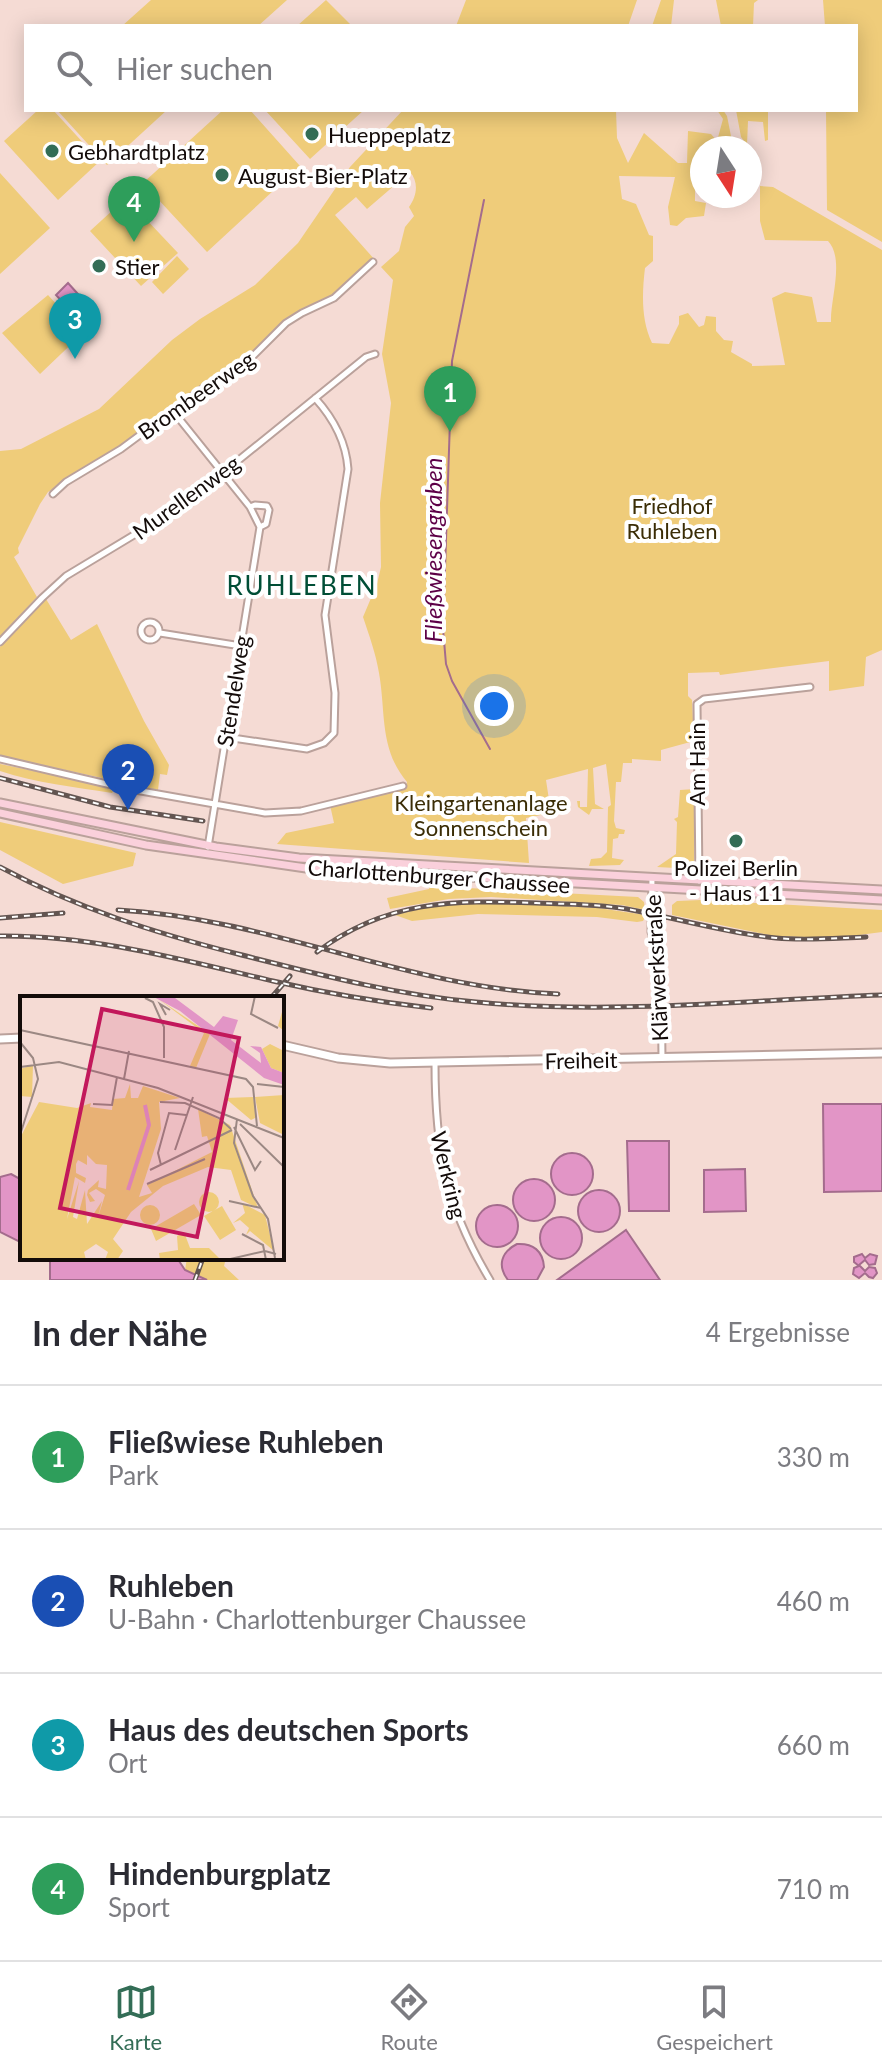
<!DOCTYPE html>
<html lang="de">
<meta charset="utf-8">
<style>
body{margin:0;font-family:Lato,sans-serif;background:#f2f2f3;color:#2b2b33}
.compass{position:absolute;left:690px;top:136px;width:72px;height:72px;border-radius:50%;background:#fff;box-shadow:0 4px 20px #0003;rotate:168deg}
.you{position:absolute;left:494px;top:706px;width:28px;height:28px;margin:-20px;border:6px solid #fff;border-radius:50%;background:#1a73e8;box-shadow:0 0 0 12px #1a73e833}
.badge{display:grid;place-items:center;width:52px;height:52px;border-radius:50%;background:#336d56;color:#fff;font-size:26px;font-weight:700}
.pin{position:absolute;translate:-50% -66px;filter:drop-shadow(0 2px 4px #0008)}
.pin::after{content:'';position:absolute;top:42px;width:28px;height:24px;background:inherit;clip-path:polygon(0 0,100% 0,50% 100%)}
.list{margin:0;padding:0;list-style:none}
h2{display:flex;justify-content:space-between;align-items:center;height:104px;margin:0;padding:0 32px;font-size:34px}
h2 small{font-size:26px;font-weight:400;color:#7c7c81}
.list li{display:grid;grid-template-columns:52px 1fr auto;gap:24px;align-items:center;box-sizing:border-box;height:144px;padding:0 32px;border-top:2px solid #e1e1e2}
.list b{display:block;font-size:30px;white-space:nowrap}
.list p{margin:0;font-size:26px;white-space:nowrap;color:#7c7c81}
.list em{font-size:26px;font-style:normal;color:#7c7c81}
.icon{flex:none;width:44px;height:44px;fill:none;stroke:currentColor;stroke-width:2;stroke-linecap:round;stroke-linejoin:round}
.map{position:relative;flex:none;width:882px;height:1280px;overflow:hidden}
.search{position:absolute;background:#fff;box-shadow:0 4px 20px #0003;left:24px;right:24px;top:24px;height:88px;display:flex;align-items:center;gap:20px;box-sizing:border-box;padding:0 28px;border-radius:0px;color:#7c7c81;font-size:30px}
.sheet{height:680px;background:#fff}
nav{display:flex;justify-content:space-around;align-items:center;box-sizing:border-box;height:112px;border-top:2px solid #e1e1e2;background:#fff;font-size:22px;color:#7c7c81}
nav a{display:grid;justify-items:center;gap:4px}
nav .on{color:#336d56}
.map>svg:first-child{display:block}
</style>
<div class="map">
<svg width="882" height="1280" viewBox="0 0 882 1280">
<rect width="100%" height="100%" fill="#f5dbd4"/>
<!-- green -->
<path fill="#efcc7a" d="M151,0H287L258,26H122Z
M326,0L352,26H297Z
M466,0H637L628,26H456Z
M661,0H674L671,26H652Z
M716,0H758L754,3L753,26H721Z
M823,0H882V242L827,210L826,110H856V26H825Z
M38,110H53L100,161L58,200L4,141Z
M57,110H167L107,165Z
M223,110H250L300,166L207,252L143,183Z
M265,110H364L310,159Z
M403,110H616L617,138L628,163L644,133L678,163H687L688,131L711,134L717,141L723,119L717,110H723L727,116L733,146L702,148V178H698L695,188V201L706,203L704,216L686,218L677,226L670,225L668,207L675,177L619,176L622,199L636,204L649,235L653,236V261L645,268C642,293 641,320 652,343L669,344L679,324V316L688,313L699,327L704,325L706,316L716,317V331L724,340L733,341L731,352L752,364V366L785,365L772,298L785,292L812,297L817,322H831C830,300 845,259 828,241L765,240L760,221V186L773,187L882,250V650L866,657L864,686L829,691V661L720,675L719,672L688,673V696L692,700L694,741L661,750V761L632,759V763H623L621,782H616L614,821L616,828L625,830L624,834H619L618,838L613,839L612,858L624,860L620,865L589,866L591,859L601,858L607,852L608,807L611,805L606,764L593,768L595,804L604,809H592L589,815L578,807L577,801H580V807H587L588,769L546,780L551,813L526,818L529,863L277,844L286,833L334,823L330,805L406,786L407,782C379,749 386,712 379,673C376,654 369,635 363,617L377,584L381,567L380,503L391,403L382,354L393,280L381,267L399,251L405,227L414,216L409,207C417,196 419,182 410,172L367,209L356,197L335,215L375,260L372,262L329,298L290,317L242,361L198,388L126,442L48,492L40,504L18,548L19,553L14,557L37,597L0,637V451L21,449L99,409L172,340L200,319L255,285L298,243L350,167Z
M736,110H768V140L765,141L763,122L748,121L747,145L741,137Z
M0,173L50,228L0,274Z
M126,198L178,253L141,286L90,231Z
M177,256L189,269L163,294L152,282Z
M48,295L83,333L40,374L2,333Z
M46,599L71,640L97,624L144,721L169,765L167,775L160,774L158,790L0,756V647Z
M0,764L93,783L113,791L112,793C74,787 37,783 0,771Z
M695,789L694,869L657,867L676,854L677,822L674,819L678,817L680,790Z
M0,822L136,853L133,866L63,884L0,850Z
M437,870L642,881L644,883L436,873Z
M430,886L638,897L644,902L645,910L622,905L491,897L449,899L390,909L387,898L429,889Z
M701,900L882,910V932L836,938L774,936L672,915V905L677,901Z
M484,902L598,908L646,915L643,921L637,922L597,917L478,914L412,921L395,915L428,907Z
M187,1258H226L224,1266L239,1280H207L185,1270Z"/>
<!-- water -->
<path fill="#e295c6" stroke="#a46c8d" stroke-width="2" d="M68,283L96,314L84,325L56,295Z
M823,1104H882V1191L824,1192Z
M627,1141H669V1211H629Z
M551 1174a21 21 0 1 1 42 0a21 21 0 1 1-42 0Z
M745,1169L746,1211L704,1212V1170Z
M11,1174L22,1180V1243L0,1232V1177Z
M513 1200a21 21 0 1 1 42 0a21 21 0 1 1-42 0Z
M578 1211a21 21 0 1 1 42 0a21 21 0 1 1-42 0Z
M476 1226a21 21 0 1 1 42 0a21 21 0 1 1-42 0Z
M540 1238a21 21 0 1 1 42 0a21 21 0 1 1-42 0Z
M626,1230L660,1280H557Z
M517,1244C533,1243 543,1251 544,1267L537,1280H508C497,1266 501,1252 517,1244Z
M862,1254L865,1258L870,1254L877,1256L875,1264L869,1265L865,1260L859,1265L865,1271L869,1267L875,1268L877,1273L873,1278L869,1277L865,1273L859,1278L853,1274L854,1268L859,1266L854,1262V1257Z
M50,1258H177L185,1270L207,1280H50Z"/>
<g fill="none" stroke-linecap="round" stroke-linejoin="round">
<!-- stream -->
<path stroke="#a46c8d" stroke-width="2" d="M484,200L452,361L443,629L446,664L452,681L490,749"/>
<defs>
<path id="minor" d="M173,411L250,507L260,527L208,847
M53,494L66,482L121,449L206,386L248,361L286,323L302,313L334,298L373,262
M250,507L255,505L267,506L269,510L266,524L260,527
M141 631a9 9 0 1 1 18 0a9 9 0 1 1-18 0Z
M160,633L241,646
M0,642L42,598L66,576L182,506L366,357L375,354
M226,737L307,749L324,743L334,733L335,693L325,615L348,469C346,441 334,419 315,398
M0,759L124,788L265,813L301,811L403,786
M652,878L651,932L661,974L662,1058
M699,881L697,704L704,699L810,687
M435,1063C435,1149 445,1205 490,1280"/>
<path id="tertiary" d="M0,1039L22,1038
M282,1045L338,1058L390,1063L882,1053"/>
<path id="secondary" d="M0,803L216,847L299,858L882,890
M0,813L146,845L306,868L882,900"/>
</defs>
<!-- minor casing -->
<use href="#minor" stroke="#baa19b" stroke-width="9"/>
<!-- tertiary casing -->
<use href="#tertiary" stroke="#baa19b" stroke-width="11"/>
<!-- secondary casing -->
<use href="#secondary" stroke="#baa19b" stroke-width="11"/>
<!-- minor -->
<use href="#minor" stroke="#fff" stroke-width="5"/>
<!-- tertiary -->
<use href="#tertiary" stroke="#fff" stroke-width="7"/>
<!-- secondary -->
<use href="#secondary" stroke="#fad0db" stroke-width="7"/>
<defs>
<path id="rail" d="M0,778L110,807L203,821
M0,867C76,908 155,933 238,954C317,974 395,995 476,1002C610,1015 748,1000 882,995
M118,910C269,918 407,988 558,994
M0,918L63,913
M0,936C93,935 183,960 273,981C325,993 378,1002 431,1008
M317,952C386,900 454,900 536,903C566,904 597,904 627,909C676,918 726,933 776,938C806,941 836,938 866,937
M271,998L290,976
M195,1280L203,1258"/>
</defs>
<!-- rail casing -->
<use href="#rail" stroke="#635551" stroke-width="5"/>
<!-- rail -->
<use href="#rail" stroke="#fff" stroke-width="2" stroke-dasharray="6" stroke-linecap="butt"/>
</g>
<!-- markers -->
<g fill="#336d56" stroke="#fff" stroke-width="3">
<circle cx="312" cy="134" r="8"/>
<circle cx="52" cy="151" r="8"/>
<circle cx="222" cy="175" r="8"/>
<circle cx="99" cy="266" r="8"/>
<circle cx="736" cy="841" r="8"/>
</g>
<g text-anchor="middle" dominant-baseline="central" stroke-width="8" stroke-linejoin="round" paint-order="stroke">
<!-- poi labels -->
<g font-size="22" fill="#130b09" stroke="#fff" text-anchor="start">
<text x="328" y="134">Hueppeplatz</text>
<text x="68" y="151">Gebhardtplatz</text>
<text x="238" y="175">August-Bier-Platz</text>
<text x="115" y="266">Stier</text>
<text x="736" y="867" text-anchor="middle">Polizei Berlin<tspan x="736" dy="25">- Haus 11</tspan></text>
</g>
<!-- street labels -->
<g font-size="22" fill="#130b09" stroke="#fff">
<text transform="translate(196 395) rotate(-35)">Brombeerweg</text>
<text transform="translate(186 497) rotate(-36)">Murellenweg</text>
<text transform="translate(233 691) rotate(-81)">Stendelweg</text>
<text transform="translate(696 764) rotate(-90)">Am Hain</text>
<text transform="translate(439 876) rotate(4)">Charlottenburger Chaussee</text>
<text transform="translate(656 968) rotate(-93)">Klärwerkstraße</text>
<text transform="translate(581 1060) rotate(-1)">Freiheit</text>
<text transform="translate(449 1175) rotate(76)">Werkring</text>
</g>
<!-- park labels -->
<g font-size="22" fill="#3b2d06" stroke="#fff">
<text x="672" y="505">Friedhof<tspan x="672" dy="25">Ruhleben</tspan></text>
<text x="481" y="802">Kleingartenanlage<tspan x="481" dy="25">Sonnenschein</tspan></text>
</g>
<!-- water labels -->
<g font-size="24" font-style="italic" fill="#5d0047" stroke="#fff">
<text transform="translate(432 550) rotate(-90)">Fließwiesengraben</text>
</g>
<!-- quarter labels -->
<g font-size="26" letter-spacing="2" fill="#004e36" stroke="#fff">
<text x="302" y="585">RUHLEBEN</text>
</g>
</g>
<!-- overview -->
<g transform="translate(20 996)">
<rect width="264" height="264" fill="#f5dbd4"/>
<path d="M137,2L190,38L176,72L170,70L184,37ZM264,9V77L251,72L242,53L250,48L262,54L264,35L258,30ZM13,69L12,101L0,100V73ZM110,88L111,102H118L123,90L160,102L139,106L141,133L119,201L132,197L127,189L192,156L187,140L182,141L178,113L210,129L238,212L221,204L211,174L188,171L143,190L111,216L93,243L103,255L97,264H85L88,256L76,248L64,256L66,264H0V142L19,106L57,112L71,107L70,111L92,114L93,103L105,102ZM67,159L76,168L87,169L86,193L78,191L79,184L68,194L67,199L70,206L75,205L69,197L76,193L85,199L78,221L82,205L67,228L65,194L57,223L53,221L59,185L47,223L55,181L65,187L66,182L56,177V168L58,164L67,169ZM264,99V139L240,127L235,101ZM233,101L237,121L231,124L205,102ZM179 206a10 10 0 1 1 20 0a10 10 0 1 1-20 0ZM222,207L245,219L254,255L230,235L226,239L229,232L220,224L213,227L225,217ZM174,208L181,219L136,245L131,233ZM120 219a10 10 0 1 1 20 0a10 10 0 1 1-20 0ZM202,210L216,234L200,244L184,220ZM164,236L170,252H189L199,262L140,264L139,257L158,254L157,240Z" fill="#efcc7a" fill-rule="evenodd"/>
<path d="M132,0L155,2L194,31L203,20L218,24L211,44L241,67L240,57L230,50L241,51L251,72L264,77V89L244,82L160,15Z" fill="#e295c6"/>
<path fill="none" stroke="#e295c6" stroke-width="4" d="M108,194L129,129L125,109"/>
<path fill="none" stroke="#9b8883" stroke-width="2" d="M235,0L231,18L258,32M125,2L133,6L144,31V62M146,19L140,8L150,14M0,34L226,83L233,91L237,130M0,46L13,62L18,83L0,139M0,71L39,66L138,92L264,142M104,83L109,55M237,88L264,91M140,106L165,107L199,122L211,133M73,108L92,109L97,81M217,123L214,147L233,200L248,223L255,262M220,128L264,171M214,131L235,174L241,165M155,154L173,101M141,169L138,157L149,117L166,119M130,174L212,134M127,188L185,163M209,205L241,212M222,238L243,249L246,264M206,264L245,255L256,258"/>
<path fill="#c2185b" fill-opacity="0.15" stroke="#c2185b" stroke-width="4" d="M82,13L219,42L177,241L40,212Z"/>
<rect width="264" height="264" fill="none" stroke="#130b09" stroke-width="4"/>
</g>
</svg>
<svg class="compass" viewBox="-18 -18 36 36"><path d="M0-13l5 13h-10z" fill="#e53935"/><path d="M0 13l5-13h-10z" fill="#7c7c81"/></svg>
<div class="you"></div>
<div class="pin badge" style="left:450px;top:432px;background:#2e9e5b">1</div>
<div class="pin badge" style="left:128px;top:810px;background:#1a4fb4">2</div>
<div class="pin badge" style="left:75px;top:359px;background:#0f9aa8">3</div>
<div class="pin badge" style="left:134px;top:242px;background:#2e9e5b">4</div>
<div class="search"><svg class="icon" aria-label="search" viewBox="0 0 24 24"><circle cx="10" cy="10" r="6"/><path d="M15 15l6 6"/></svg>Hier suchen</div>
</div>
<section class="sheet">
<h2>In der Nähe<small>4 Ergebnisse</small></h2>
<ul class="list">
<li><span class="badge" style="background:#2e9e5b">1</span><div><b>Fließwiese Ruhleben</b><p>Park</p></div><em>330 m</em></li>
<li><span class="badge" style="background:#1a4fb4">2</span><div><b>Ruhleben</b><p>U-Bahn · Charlottenburger Chaussee</p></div><em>460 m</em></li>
<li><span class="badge" style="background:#0f9aa8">3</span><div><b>Haus des deutschen Sports</b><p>Ort</p></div><em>660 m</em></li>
<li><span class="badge" style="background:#2e9e5b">4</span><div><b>Hindenburgplatz</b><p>Sport</p></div><em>710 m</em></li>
</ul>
</section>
<nav>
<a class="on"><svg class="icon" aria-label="map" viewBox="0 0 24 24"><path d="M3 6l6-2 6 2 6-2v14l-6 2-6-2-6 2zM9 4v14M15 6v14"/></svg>Karte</a>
<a><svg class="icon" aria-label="directions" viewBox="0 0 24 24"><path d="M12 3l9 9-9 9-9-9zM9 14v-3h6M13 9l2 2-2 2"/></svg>Route</a>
<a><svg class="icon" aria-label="saved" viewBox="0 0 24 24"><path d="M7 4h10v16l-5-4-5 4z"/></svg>Gespeichert</a>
</nav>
